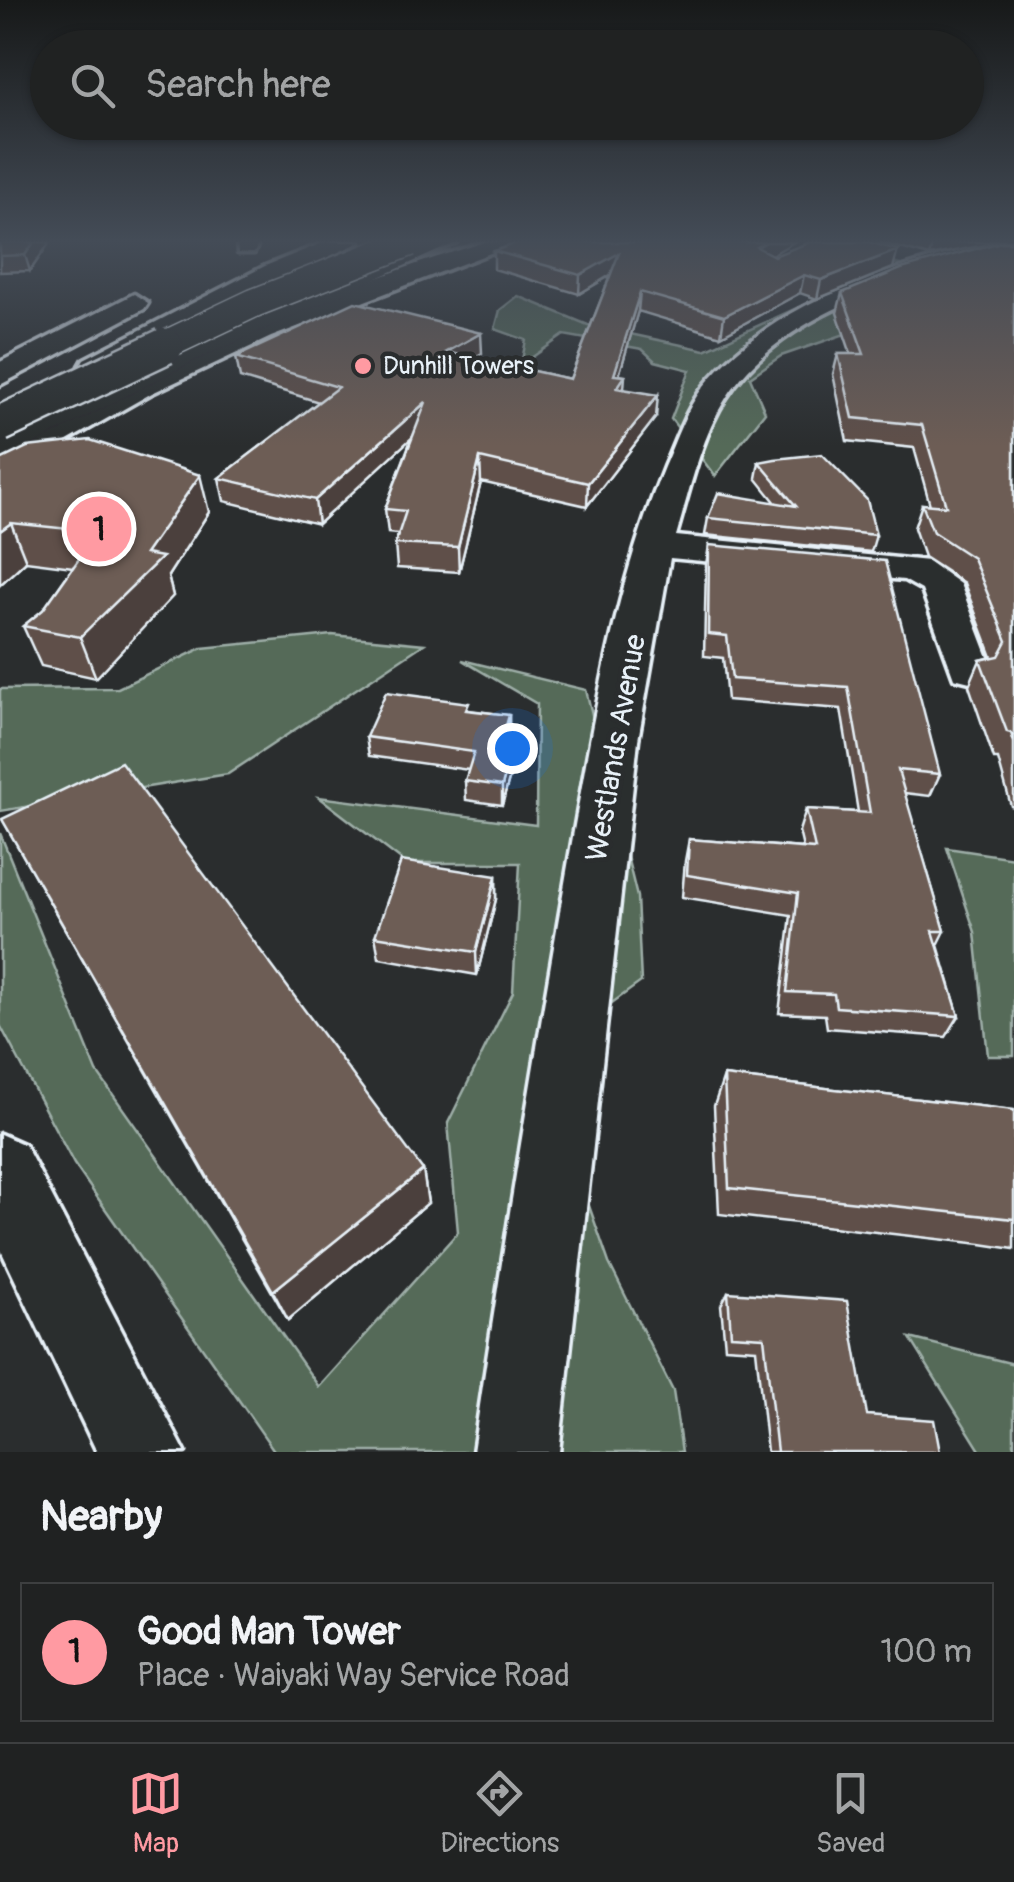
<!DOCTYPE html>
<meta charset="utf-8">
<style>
body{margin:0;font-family:Pangolin,sans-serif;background:#282a2a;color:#f1f3f6}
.you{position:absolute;left:512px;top:748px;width:35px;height:35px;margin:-25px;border:8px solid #fff;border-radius:50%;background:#1a73e8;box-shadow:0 0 0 15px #1a73e833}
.badge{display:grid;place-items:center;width:65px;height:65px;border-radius:50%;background:#ff9aa2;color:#111;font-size:32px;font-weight:700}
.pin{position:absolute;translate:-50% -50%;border:5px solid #fff;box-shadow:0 2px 10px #0006}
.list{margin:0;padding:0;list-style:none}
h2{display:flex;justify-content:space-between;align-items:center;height:130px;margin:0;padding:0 40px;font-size:42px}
h2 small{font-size:32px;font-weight:400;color:#a2a4a5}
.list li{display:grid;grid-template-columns:65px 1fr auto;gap:30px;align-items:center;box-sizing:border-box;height:140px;margin:0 20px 20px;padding:0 20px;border:2px solid #3d3f40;border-radius:0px}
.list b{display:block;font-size:38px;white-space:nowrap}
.list p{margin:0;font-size:32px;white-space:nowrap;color:#a2a4a5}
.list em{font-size:32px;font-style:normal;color:#a2a4a5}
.icon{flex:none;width:55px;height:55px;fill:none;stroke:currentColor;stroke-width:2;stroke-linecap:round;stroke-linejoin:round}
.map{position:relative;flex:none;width:1014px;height:1452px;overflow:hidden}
.search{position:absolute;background:#202222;box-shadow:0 2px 8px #0004;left:30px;right:30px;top:30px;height:110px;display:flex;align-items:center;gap:25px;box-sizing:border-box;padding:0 35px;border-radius:55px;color:#a2a4a5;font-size:38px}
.sheet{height:290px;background:#202222}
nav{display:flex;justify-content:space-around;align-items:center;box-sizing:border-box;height:140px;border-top:2px solid #3d3f40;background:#202222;font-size:28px;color:#a2a4a5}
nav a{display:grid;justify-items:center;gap:5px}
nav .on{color:#ff9aa2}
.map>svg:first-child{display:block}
</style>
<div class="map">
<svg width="1014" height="1452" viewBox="0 0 1014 1452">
<rect width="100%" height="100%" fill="#2a2d2e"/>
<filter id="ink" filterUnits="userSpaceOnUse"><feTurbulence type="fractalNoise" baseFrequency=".01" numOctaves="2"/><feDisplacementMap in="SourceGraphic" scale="20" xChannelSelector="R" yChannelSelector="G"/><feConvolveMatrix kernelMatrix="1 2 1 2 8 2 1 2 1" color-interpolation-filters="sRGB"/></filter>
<g filter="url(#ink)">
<!-- green -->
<path fill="#546b58" stroke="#9eaea8" stroke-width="2.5" d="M883,261L945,275L875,331L842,335L781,356L750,377L765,412L715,476L671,419L690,370L655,361L642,349L564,335L521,365L526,340L495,329L500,310L518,296L588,325L705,350L799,307L861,286L879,273Z
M332,635L424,644L228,774L0,811V689L118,688L202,648Z
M462,660L586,690L637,897L641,982L537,1057L609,1263L673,1391L682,1452H275L74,1164L0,1025V833L97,1072L319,1387L458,1232L448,1123L513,992L520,863H405L319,797L536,825L537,704Z
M947,848L1014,858V1056H988L975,932Z
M910,1338L1014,1364V1452H981Z"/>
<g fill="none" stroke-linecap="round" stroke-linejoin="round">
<defs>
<path id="minor" d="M237,242H259L254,253H238Z
M485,242H519L271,337L152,393L39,457L0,466V446L16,443C166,360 321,292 485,242Z
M997,242H1014V251C916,275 784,308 726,398C701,437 689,492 676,536L928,561L960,584L992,668L986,678L970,682L954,678L922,590L904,580L670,558L638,740L559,1452H473C503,1250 536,1049 571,848C594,719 614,589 664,467C676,440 686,409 704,386C774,299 893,267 997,242Z
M0,1134L25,1145L185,1452H97L0,1248Z"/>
<path id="trunk" d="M325,242H360L283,278L108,373H84L80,366L84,359L265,266Z
M134,294L148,303L144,309L0,385V362Z"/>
<path id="motorway" d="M422,242H457L188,364L0,462V436L166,350Z"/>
</defs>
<!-- minor casing -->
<use href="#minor" stroke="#e8f1f8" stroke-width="7"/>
<!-- trunk casing -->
<use href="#trunk" stroke="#e8f1f8" stroke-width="7"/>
<!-- motorway casing -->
<use href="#motorway" stroke="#e8f1f8" stroke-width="7"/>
<!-- minor -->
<use href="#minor" fill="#2a2d2e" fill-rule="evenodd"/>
<!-- trunk -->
<use href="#trunk" fill="#2a2d2e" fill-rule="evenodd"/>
<!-- motorway -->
<use href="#motorway" fill="#2a2d2e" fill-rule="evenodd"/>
<defs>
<path id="motorway-bridge-far1" d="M159,348L254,303L410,242"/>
<path id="motorway-bridge" d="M0,424L165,346"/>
</defs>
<!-- motorway-bridge-far1 casing -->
<use href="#motorway-bridge-far1" stroke="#e8f1f8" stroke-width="31" stroke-linecap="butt"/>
<!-- motorway-bridge casing -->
<use href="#motorway-bridge" stroke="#e8f1f8" stroke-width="40" stroke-linecap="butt"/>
<!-- motorway-bridge-far1 -->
<use href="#motorway-bridge-far1" stroke="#2a2d2e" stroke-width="28"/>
<!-- motorway-bridge -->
<use href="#motorway-bridge" stroke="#2a2d2e" stroke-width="35"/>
</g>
<!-- wall -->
<path fill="#5e5049" stroke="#e8f1f8" stroke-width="2.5" d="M0,242H50L30,271L0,272Z
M879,242H999L929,256Z
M1014,242V807L1011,806L998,759H994L969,686L980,660L992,657L964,583L924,557L914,528L922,504L930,505L914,448L847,441L833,374L838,354H851L837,313L842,293Z
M494,251L772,255L893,268L817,299L800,293L721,336L638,311L619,375L625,376L624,389L656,417L587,506L481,482L459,572L397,568L395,544L398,534L388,533L385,509L412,437L318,524L224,501L219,478L319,402L240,378L236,357L482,353L473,358L570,379L610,276L579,294L494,269Z
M0,460L209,512L168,576L173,596L96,678L41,666L23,626L43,610L73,567L26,561L0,585Z
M759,462L876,535L871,552L705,535L708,518L776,503L756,478Z
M709,545L940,774L930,796L904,793L945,931L938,945L959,1016L946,1037L827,1028L825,1015L779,1013L791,915L682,897L685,861L689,839L803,848L799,831L806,809L858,812L841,709L727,700L723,658L704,656L706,565Z
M469,710L509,715V734L507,742H514V761L502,805L466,800L465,781L469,770L369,756L366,737Z
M2,819L423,1170L428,1203L288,1320Z
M496,876V899L477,975L379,958L375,936Z
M724,1076L1014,1110V1249L981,1244L719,1214L714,1106Z
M728,1292L867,1415L940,1452H767L756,1349L725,1347L721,1305Z"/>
<!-- shaded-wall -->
<path fill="#4c413c" stroke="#e8f1f8" stroke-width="2.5" d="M34,242H50L30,271L25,255Z
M766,242H794L754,265L757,247Z
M933,242H999L929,256Z
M898,250L893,268L817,299L821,280Z
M619,253L617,271L579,294L580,275Z
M804,275L800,293L721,336L724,316Z
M640,292L638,311L613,396L614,375Z
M481,333L482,353L448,373L447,352Z
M658,395L656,417L587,506L588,483Z
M426,402L427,424L318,524L315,500Z
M480,458L481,482L459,572L458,547Z
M200,475L209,512L168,576L173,596L96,678L80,637L145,554Z
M11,523L26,561L0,585V531Z
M509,715V734L502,760V741Z
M514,742V761L502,805V786Z
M496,876V899L477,975L476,952Z
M423,1170L428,1203L288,1320L273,1291Z"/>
<!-- building -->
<path fill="#6d5d55" stroke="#e8f1f8" stroke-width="2.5" d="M0,242H34L25,255L0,256Z
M519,242H766L757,247L774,256L810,242H869L898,250L821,280L804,275L724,316L640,292L614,375L625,376L617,388L658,395L588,483L480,458L458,547L395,544L406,511L385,509L426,402L315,500L219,478L338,387L236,357L355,302L481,333L447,352L570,379L619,253L580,275L494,251Z
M1001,242H1014V742L1011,733L1007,732L980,660L999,656L1007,641L973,558L933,532L922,504L946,506L922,425L853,418L838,354H864L842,293L901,269Z
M90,440L200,475L145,554L162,557L80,637L23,626L43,610L98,532L11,523L0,531V460L27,447Z
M822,454L867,500L876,535L708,518L718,493L796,506L759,462L775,459Z
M709,545L885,561L940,774L898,770L945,931H933L959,1016L836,1007L834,994L787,992L798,893L687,875L689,839L815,849L806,809L870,813L848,687L732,679L727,636L708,634Z
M386,692L469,703L466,710L509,715L502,741L514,742L502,786L465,781L474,752L366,737Z
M121,762L423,1170L273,1291L2,819Z
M401,861L496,876L476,952L375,936Z
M724,1076L1014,1110V1219L729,1188Z
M728,1292L847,1301L867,1415L934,1420L940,1452H777L764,1337L731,1335Z"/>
</g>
<!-- sky -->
<linearGradient id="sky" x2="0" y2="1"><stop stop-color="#171919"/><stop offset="0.54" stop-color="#444c57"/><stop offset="1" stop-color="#444c57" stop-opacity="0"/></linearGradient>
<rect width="1014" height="446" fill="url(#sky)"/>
<!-- markers -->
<circle fill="#ff9aa2" stroke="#2a2d2e" stroke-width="4" cx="363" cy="366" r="10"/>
<g text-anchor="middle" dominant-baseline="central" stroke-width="9" stroke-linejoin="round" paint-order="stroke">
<!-- far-poi labels -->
<g font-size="25" fill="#e8f1f8" stroke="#2a2d2e" text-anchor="start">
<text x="383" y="366">Dunhill Towers</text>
</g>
<!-- street labels -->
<g font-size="30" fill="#e8f1f8" stroke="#2a2d2e">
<text transform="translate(616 748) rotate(-80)">Westlands Avenue</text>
</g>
</g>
</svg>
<div class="you"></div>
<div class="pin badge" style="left:99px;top:529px">1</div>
<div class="search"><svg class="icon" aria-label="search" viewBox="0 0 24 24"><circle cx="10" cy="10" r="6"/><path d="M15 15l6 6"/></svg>Search here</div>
</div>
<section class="sheet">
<h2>Nearby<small></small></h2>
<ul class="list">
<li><span class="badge">1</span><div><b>Good Man Tower</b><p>Place · Waiyaki Way Service Road</p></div><em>100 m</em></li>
</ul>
</section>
<nav>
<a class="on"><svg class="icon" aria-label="map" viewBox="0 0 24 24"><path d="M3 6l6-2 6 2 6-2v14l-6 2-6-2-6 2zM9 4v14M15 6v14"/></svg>Map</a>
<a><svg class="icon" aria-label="directions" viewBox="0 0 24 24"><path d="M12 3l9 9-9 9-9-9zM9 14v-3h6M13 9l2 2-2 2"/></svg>Directions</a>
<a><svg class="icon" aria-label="saved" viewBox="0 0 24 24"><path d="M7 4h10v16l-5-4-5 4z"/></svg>Saved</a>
</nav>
